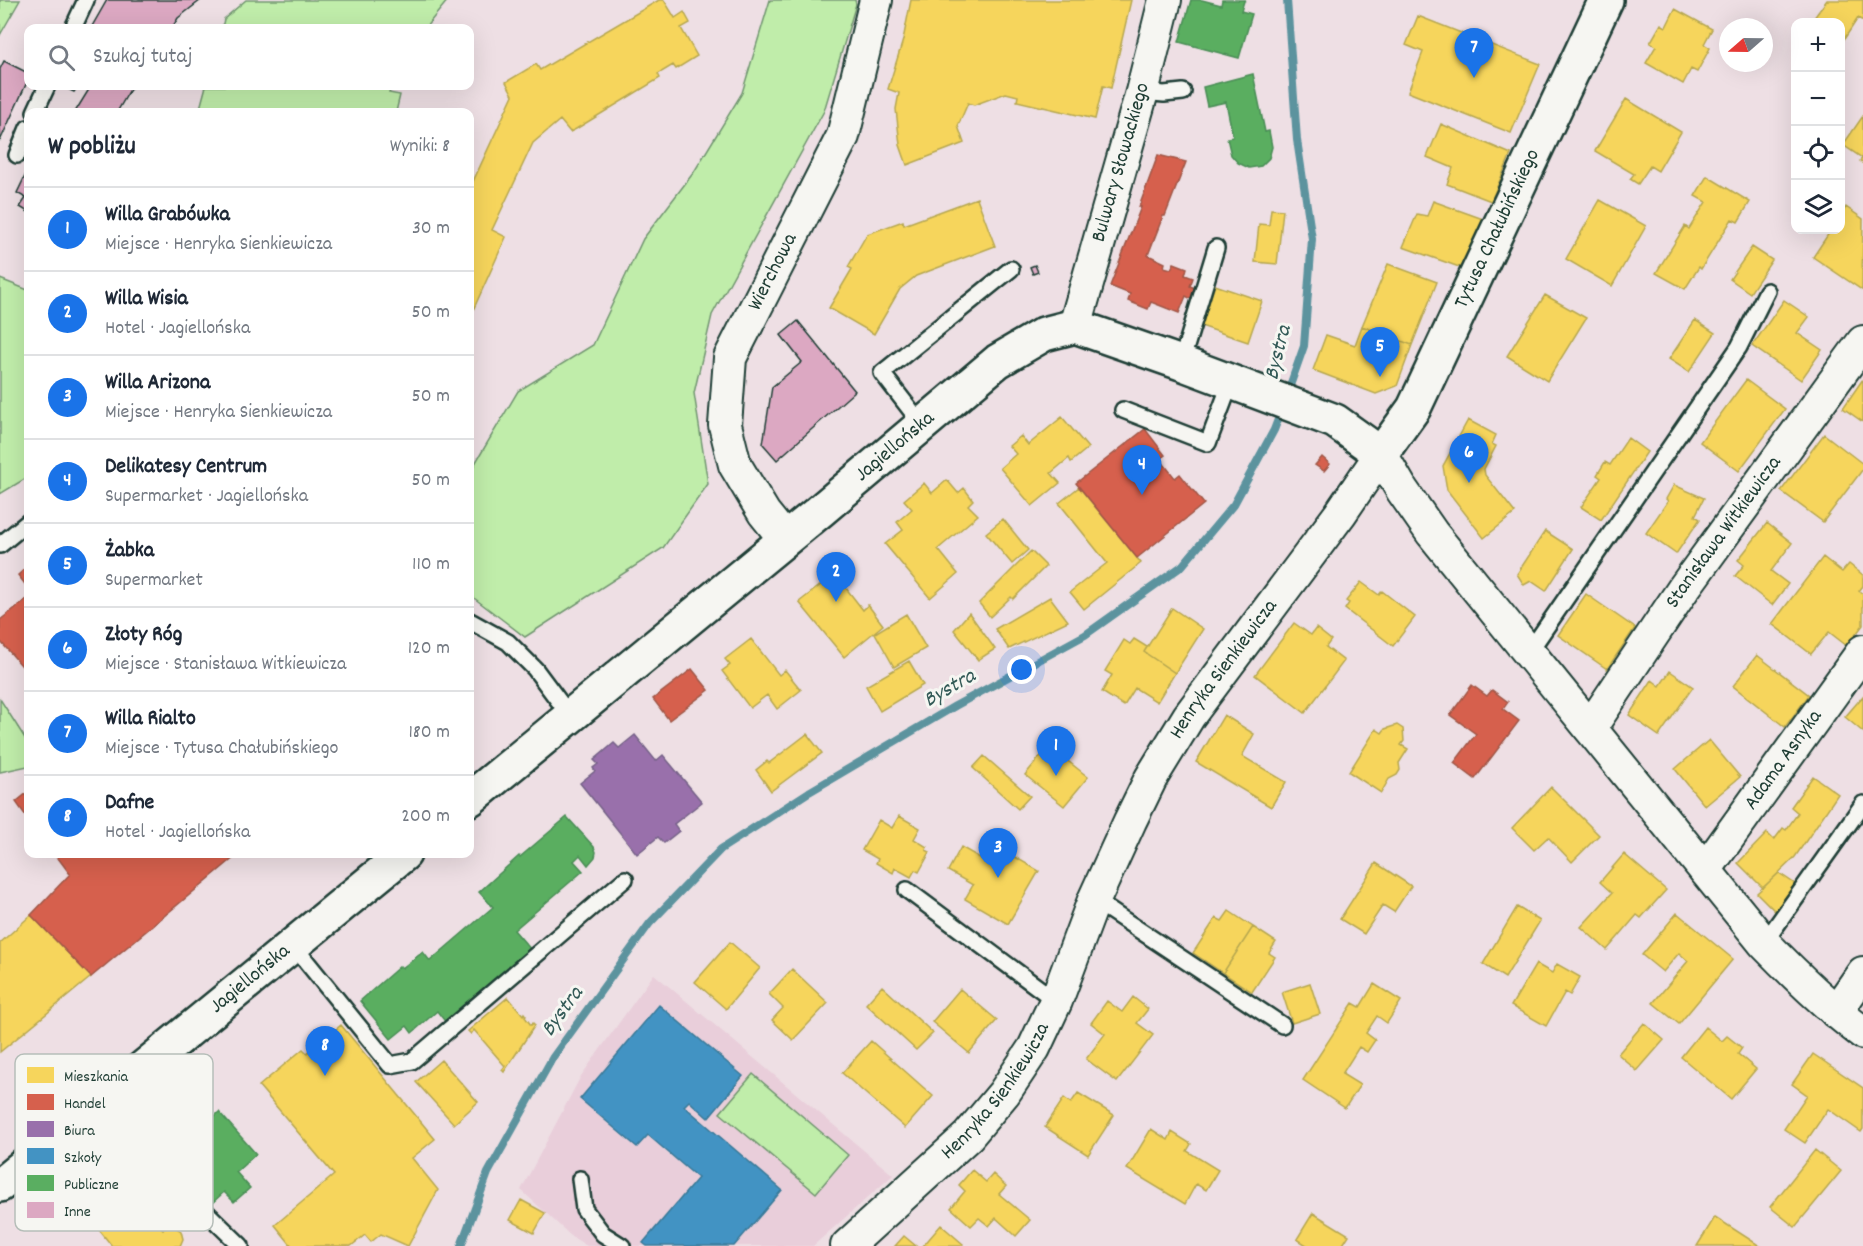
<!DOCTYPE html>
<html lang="pl">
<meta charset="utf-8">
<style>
body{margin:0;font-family:Dekko,sans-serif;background:#f6f6f7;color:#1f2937}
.controls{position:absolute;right:18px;top:18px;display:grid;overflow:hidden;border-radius:12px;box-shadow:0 6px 24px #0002}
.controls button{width:54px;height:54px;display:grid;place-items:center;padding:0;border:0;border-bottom:2px solid #e0e1e3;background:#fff;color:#1f2937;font:30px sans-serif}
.compass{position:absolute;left:1719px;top:18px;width:54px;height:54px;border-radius:50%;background:#fff;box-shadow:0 6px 24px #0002;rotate:250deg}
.you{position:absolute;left:1022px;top:670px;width:21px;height:21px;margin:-15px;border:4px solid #fff;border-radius:50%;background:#1a73e8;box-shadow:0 0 0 9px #1a73e833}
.badge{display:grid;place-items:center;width:39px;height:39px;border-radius:50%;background:#1a73e8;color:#fff;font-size:20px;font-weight:700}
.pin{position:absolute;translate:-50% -50px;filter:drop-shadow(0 2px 3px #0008)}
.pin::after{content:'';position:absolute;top:32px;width:21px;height:18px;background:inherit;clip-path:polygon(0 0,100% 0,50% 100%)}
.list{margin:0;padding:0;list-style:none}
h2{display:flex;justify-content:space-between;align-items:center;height:78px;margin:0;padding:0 24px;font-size:26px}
h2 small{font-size:20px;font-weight:400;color:#747a83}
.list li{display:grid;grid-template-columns:39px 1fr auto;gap:18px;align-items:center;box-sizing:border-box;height:84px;padding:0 24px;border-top:2px solid #e0e1e3}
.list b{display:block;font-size:22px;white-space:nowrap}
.list p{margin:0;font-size:20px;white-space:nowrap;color:#747a83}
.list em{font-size:20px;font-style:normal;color:#747a83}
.icon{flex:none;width:33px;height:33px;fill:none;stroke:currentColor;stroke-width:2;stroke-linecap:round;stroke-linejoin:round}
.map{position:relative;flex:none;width:1863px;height:1246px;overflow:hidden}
.search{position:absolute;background:#fff;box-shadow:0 6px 24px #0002;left:24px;top:24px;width:450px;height:66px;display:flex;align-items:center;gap:15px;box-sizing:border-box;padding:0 21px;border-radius:12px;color:#747a83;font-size:22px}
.panel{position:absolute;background:#fff;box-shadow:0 6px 24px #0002;left:24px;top:108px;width:450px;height:750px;border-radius:12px}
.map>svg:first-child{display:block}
</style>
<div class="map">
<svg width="1863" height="1246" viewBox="0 0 1863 1246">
<rect width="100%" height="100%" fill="#eedfe4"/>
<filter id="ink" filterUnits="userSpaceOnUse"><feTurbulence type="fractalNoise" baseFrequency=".0167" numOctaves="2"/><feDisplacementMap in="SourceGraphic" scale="12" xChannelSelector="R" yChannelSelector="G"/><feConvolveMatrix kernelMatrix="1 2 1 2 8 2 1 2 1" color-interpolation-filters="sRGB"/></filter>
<g filter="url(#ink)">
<!-- built -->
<path fill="#e9ceda" d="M654,974L893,1175L813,1246H587L571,1236L521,1190L581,1076Z"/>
<!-- green -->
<path fill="#c0edaa" stroke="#70956f" stroke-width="1.5" d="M0,0H20L0,35Z
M246,0H448L425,28H222L224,19Z
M770,0H855L856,4L824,111L712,315L694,393L708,484L663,548L525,637L470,595V472L518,391L593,345L643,239L694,172L742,93Z
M206,86H392L389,93L400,95L396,112H199Z
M0,279L28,290V477L0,494Z
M0,699L28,743V766L0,772Z
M753,1074L848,1155L816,1193L720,1113Z"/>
<!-- homes -->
<path fill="#f6d55c" stroke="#b6a750" stroke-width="1.5" d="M659,0H664L675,18L684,12L690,23L681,28L697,56L676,69L673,65L658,74L660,78L576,129L570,132L560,120L533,143L492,230L506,237L470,317V188L513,95L506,82L536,64L540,70Z
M911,0H1131L1111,88L1103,86L1095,119L1017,101L1018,96L1006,93L974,105L968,103L958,126L964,143L907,165L900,145L896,109L899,93L888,89L903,40Z
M911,0H1131L1111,88L1103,86L1095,119L1017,101L1018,96L1006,93L974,105L968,103L958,126L964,143L907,165L900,145L896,109L899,93L888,89L903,40Z
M1827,0H1863V21L1858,18L1841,44L1840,22H1811Z
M1675,9L1712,29L1704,44L1710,48L1697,72L1691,69L1683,84L1646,63L1656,46L1650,43L1661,24L1666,27Z
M1418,16L1540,64L1511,133L1408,92L1423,52L1406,45Z
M1626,99L1681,132L1658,171L1650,166L1638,184L1630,179L1634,174L1595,151Z
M1863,116V163L1860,161L1862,158L1843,145Z
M1441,124L1511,154L1491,201L1447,184L1453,168L1427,157Z
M1707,176L1750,202L1738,222L1732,219L1701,269L1699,267L1685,289L1656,273L1685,226L1689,229L1706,202L1695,196Z
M977,198L995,246L916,276L900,289L874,334L829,308L852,269L848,267L867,234L903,221L904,225Z
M1600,200L1646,226L1612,286L1566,259Z
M1433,201L1483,219L1462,268L1403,247L1417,214L1427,216Z
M1846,207L1863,219L1862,290L1813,257L1831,230H1840V216Z
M1271,209L1283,210L1277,264L1255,262L1259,224L1269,225Z
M1752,247L1772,260L1750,293L1730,279Z
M1388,264L1437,282L1412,345L1362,326Z
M1215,285L1262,301L1248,342L1201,326Z
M1545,295L1586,318L1547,381L1507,356Z
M1784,300L1809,317L1797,333L1822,350L1801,380L1752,346Z
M1695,320L1715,333L1689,372L1669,359Z
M1362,326L1412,345L1397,386L1376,394L1313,370L1326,335L1355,345Z
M1863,379V422L1843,408Z
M1746,380L1785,409L1739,471L1700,442Z
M1062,417L1088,448L1071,462L1069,458L1051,473L1060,483L1032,506L1000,468L1016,454L1009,446L1021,436L1028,445Z
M1468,420L1496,435L1492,444L1496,446L1484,469L1485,475L1515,513L1484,538L1447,490L1443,466Z
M1824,434L1863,464V469L1823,522L1781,491Z
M1628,438L1647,452L1601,520L1581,507L1601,478L1597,475L1605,462L1610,465Z
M947,480L958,493L964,488L973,500L968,505L978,515L938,549L958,574L930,598L885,544L903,530L897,522L912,509L904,500L924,483L932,493Z
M1674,485L1704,498L1695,516L1700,519L1676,554L1646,533L1668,501L1666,499Z
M1079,487L1141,563L1084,609L1070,592L1107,563L1059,503Z
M1003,519L1028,550L1012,564L986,533Z
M1767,523L1792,543L1771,571L1788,584L1772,605L1735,576L1744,565L1738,560Z
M1545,531L1573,549L1546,591L1531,581L1524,585L1517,574Z
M1031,551L1046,566L1013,599L1011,597L990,617L979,603Z
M1823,557L1842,572L1849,564L1863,575V586L1859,591L1863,594V625L1847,646L1829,632L1811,654L1772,624Z
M835,574L863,610L868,605L883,625L844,657L799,602Z
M1361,582L1379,595L1382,591L1415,617L1393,646L1345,609L1349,603L1346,601Z
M1586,594L1635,628L1607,669L1558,635Z
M1050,597L1068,621L1009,649L995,629Z
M1172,608L1203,629L1175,673L1144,652Z
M969,613L995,649L978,660L954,630Z
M906,614L926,648L894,667L875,633Z
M1294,623L1311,635L1316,628L1331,640L1326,647L1344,661L1305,713L1255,675Z
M751,639L779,675L785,670L801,690L777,709L767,695L750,708L722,671L730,665L725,659Z
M1134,639L1147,647L1144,652L1175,673L1157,702L1135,688L1124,706L1102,692L1112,675L1105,671L1124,640L1130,644Z
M1757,655L1809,695L1785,727L1733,686Z
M909,661L923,685L880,711L866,686Z
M1670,671L1693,687L1659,736L1629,715L1652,680L1660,686Z
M1863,696V732L1845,717Z
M1224,715L1254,734L1242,756L1286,782L1271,807L1196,762Z
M1397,725L1403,729L1404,741L1401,745L1408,749L1399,763L1400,770L1397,775L1389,779L1381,793L1349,772L1376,729L1382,733L1385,729Z
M807,734L822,753L771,791L756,770L767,761L769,763Z
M1709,740L1740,777L1705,806L1675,769Z
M1049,746L1088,777L1064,806L1025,775Z
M984,756L1030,796L1018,809L973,768Z
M1813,776L1838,794L1795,857L1763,888L1738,863L1767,833L1774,840L1783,828L1786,830L1798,813L1791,807Z
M1551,787L1599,835L1572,862L1548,837L1534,850L1512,828Z
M899,816L920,828L914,839L927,847L926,850L930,852L919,872L915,870L911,877L895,868L893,873L876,863L878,859L862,850L879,820L892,828Z
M996,846L1039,871L1008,924L965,899L973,885L948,871L961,847L987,862Z
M1624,854L1666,890L1641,918L1637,915L1607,950L1581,927L1612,893L1600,882Z
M1376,863L1411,886L1394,912L1383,905L1364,934L1340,919Z
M1779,873L1795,884L1775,911L1757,893Z
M1517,907L1540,921L1505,978L1483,964Z
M1229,911L1253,927L1223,973L1193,953L1216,918L1222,921Z
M1677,913L1733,959L1679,1024L1653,1003L1688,961L1679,953L1663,972L1642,955Z
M31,915L91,977L0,1052V943Z
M1253,927L1276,942L1269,953L1275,957L1252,992L1223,973Z
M730,942L760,968L726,1009L695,982Z
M1536,964L1552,973L1557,964L1580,977L1570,995L1565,992L1546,1026L1511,1006Z
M792,969L828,1003L793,1040L772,1020L783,1008L769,994Z
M1310,983L1320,1014L1292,1023L1282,992Z
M1374,984L1401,1001L1387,1023L1377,1016L1366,1033L1375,1040L1367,1052L1359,1047L1342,1074L1360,1085L1345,1108L1303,1080L1353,1003L1360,1007Z
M882,986L933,1033L916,1050L866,1004Z
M960,989L997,1020L969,1053L932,1022Z
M508,997L523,1015L524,1013L526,1016L525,1017L531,1025L533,1023L535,1025L504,1072L502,1070L505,1066L474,1030L471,1034L468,1031Z
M1133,997L1148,1009L1137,1023L1153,1035L1117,1082L1086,1059L1105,1034L1091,1023L1107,1001L1122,1012Z
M1644,1023L1664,1040L1637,1071L1618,1054Z
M341,1025L435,1139L412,1158L438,1190L408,1246L381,1234L371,1242L365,1235L351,1246H292L275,1225L334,1175L259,1086L303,1049L307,1053Z
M1705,1027L1722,1041L1727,1036L1742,1048L1738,1054L1756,1069L1731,1099L1681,1057Z
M871,1041L933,1096L905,1128L842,1073Z
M1813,1054L1863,1088V1129L1861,1132L1828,1109L1805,1143L1784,1129L1807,1095L1792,1084Z
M441,1060L478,1102L454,1124L416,1082Z
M1078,1093L1114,1115L1088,1155L1045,1127L1064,1098L1071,1103Z
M1151,1129L1168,1140L1172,1132L1191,1144L1187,1151L1218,1170L1206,1190L1196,1184L1185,1204L1127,1169Z
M1815,1150L1841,1171L1795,1227L1770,1207Z
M972,1170L986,1182L993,1174L1006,1186L999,1194L1030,1220L1016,1236L996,1218L989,1226L979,1218L971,1226L951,1208L965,1191L959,1185Z
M128,1188L163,1229L172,1225L181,1231L183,1239L180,1246H112L88,1216L107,1199L111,1203Z
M521,1200L545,1213L534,1233L510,1220Z
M1313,1213L1349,1235L1342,1246H1308L1297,1239Z
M1715,1217L1760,1246H1697Z
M941,1225L963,1244L961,1246H923Z
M904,1236L916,1246H895Z"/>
<!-- shops -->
<path fill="#d6604d" stroke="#9f5646" stroke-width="1.5" d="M1158,155L1186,162L1165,216H1163L1148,255L1165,263L1164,267L1171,269L1174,263L1187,268L1185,275L1193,278L1190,286L1195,288L1191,299L1186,296L1179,313L1151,302L1148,309L1128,301L1130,294L1110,286L1141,207H1139Z
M1145,429L1165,455L1160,459L1175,478L1180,474L1204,504L1137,558L1076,483Z
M1322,457L1330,464L1324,471L1315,465Z
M28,566V588L18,575Z
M28,598V673L0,641V620Z
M692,669L709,690L669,720L653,699Z
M1472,685L1487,696L1492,690L1508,702L1503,709L1519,721L1475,779L1454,763L1476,734L1450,715Z
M28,792V819L16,802Z
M55,854H235L236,856L91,977L31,915L70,874Z"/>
<!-- offices -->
<path fill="#9970ab" stroke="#746187" stroke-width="1.5" d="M635,735L656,761L663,755L702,802L674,824L679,831L664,843L658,837L637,854L580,783L595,771L593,768L598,764L594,760L614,743L619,748Z"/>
<!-- schools -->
<path fill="#4393c3" stroke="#387998" stroke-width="1.5" d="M659,1005L743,1076L708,1118L689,1101L684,1106L782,1190L734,1246H647L643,1243L698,1178L648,1135L637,1147L580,1099Z"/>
<!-- public -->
<path fill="#5aae61" stroke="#488c54" stroke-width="1.5" d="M1191,0H1202L1221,5L1222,0H1246L1244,1L1241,11L1252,14L1239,58L1179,42Z
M1253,74L1265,132L1269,131L1272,147L1269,158L1261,166L1249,168L1238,163L1231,155L1227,138L1233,137L1226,102L1207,106L1203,87Z
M567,817L594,847L596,852L595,857L588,865L580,855L574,861L583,871L514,930L532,951L447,1024L437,1011L412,1033L407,1026L391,1039L360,1001L400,966L402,968L423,952L430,961L493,907L479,892L519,856L520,857Z
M219,1112L256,1154L236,1172L250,1188L234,1202L224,1192L209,1206L188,1181L192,1178L171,1154L185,1142L181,1138L193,1128L197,1132Z"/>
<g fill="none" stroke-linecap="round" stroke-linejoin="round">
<!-- stream -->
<path stroke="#5b939e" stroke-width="8" d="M1286,397L1304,346L1312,239L1297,140L1287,0
M461,1246L488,1173L553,1057L650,923L721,849L809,792L955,706L1085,635L1182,566L1234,504L1274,430L1282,409"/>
</g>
<!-- building -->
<path fill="#dca8c2" stroke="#1f3d34" stroke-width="1.5" d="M107,0H201L178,18L172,28H91Z
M4,61L28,73V80L0,141V69Z
M62,86H78L74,92Z
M91,86H132L117,112H75Z
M28,170V212L20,207L26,198L17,193Z
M1035,265L1038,272L1033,274L1030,267Z
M798,321L855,391L777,460L763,444L772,387L802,362L781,335Z"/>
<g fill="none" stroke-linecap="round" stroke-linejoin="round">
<defs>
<path id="service" d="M73,28L86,0
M1142,92L1164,94L1183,92
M35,112L47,86
M17,155L28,128
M1181,363L1216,248
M1123,410L1208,443L1231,382
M923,426L882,373L1011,269
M0,545L28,522
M470,621L508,642L535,669L570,716
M1529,652L1739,347L1767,291
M907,890L1056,1001
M1094,900L1282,1025
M1764,943L1863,804
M293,945L390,1065L412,1061L625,879
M97,1106L241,1246
M580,1179L584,1209L603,1234L622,1246"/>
<g id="minor">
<path id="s1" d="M1075,326L1142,92L1165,0"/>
<path id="s2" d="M785,539L764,513L735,465L725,425L730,358L843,136L876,0"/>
<path id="s3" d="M1590,728L1684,588L1863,342"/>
<path id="s4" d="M1705,870L1863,651"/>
<path d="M1836,1012L1863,973"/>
<path id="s5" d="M847,1246L968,1136L1004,1093L1034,1048L1056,1001L1094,900L1130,821L1151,778L1189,716L1340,514L1381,454L1402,490L1432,533L1764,943C1795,975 1827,1006 1863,1033"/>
</g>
<g id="tertiary">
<path id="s6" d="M470,799L820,511L998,361L1044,334L1075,326L1181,363L1335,421L1381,454L1414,408L1606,0"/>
<path id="s7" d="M0,1185L404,854"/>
</g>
</defs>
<!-- service casing -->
<use href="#service" stroke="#1f3d34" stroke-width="20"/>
<!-- minor casing -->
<use href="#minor" stroke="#1f3d34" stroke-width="36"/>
<!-- tertiary casing -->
<use href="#tertiary" stroke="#1f3d34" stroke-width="38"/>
<!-- service -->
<use href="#service" stroke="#f6f6f2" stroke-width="15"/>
<!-- minor -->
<use href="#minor" stroke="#f6f6f2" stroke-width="32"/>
<!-- tertiary -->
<use href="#tertiary" stroke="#f6f6f2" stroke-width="33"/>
</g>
</g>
<g text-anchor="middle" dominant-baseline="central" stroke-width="6" stroke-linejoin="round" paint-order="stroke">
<!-- street labels -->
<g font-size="21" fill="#1f3d34" stroke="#f6f6f2">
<text stroke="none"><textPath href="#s1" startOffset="170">Bulwary Słowackiego</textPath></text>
<text stroke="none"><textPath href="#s6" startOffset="1359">Tytusa Chałubińskiego</textPath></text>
<text stroke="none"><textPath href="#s2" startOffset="294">Wierchowa</textPath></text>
<text stroke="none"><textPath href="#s6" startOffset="552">Jagiellońska</textPath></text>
<text stroke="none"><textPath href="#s3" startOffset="237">Stanisława Witkiewicza</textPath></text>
<text stroke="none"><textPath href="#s5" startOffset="699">Henryka Sienkiewicza</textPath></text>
<text stroke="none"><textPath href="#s4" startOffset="135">Adama Asnyka</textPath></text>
<text stroke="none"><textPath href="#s7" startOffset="324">Jagiellońska</textPath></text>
<text stroke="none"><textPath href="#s5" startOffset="216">Henryka Sienkiewicza</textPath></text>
</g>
<!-- water labels -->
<g font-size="22" font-style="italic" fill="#335a57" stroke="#f6f6f2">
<text transform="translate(1279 353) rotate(-76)">Bystra</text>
<text transform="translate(950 689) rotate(-30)">Bystra</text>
<text transform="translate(563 1012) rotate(-54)">Bystra</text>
</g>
</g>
<!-- legend -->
<rect x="15" y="1054" width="198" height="177" rx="9" fill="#f6f6f2" stroke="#b6beb9" stroke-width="1.5"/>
<rect x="27" y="1067" width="27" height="16" fill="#f6d55c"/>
<rect x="27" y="1094" width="27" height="16" fill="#d6604d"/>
<rect x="27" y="1121" width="27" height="16" fill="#9970ab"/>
<rect x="27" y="1148" width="27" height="16" fill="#4393c3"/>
<rect x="27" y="1175" width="27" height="16" fill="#5aae61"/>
<rect x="27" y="1202" width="27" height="16" fill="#dca8c2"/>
<g font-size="16" fill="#1f3d34">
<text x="64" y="1081">Mieszkania</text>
<text x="64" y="1108">Handel</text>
<text x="64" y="1135">Biura</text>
<text x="64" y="1162">Szkoły</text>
<text x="64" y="1189">Publiczne</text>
<text x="64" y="1216">Inne</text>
</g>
</svg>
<div class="controls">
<button>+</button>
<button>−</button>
<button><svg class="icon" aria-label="locate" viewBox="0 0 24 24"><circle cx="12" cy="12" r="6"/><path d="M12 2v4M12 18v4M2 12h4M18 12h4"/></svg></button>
<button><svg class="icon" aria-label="layers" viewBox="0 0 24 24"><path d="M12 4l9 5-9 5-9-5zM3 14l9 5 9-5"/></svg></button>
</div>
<svg class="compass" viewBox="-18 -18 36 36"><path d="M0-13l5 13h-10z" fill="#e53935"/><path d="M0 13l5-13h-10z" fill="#747a83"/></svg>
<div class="you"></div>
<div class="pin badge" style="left:1056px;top:776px">1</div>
<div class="pin badge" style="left:836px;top:602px">2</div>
<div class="pin badge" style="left:998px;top:878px">3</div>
<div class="pin badge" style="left:1142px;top:495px">4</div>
<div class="pin badge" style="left:1380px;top:377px">5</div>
<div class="pin badge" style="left:1469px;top:483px">6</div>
<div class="pin badge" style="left:1474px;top:78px">7</div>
<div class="pin badge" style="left:325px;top:1076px">8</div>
<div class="search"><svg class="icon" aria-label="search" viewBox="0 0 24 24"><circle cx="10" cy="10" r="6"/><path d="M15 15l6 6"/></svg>Szukaj tutaj</div>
<section class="panel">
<h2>W pobliżu<small>Wyniki: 8</small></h2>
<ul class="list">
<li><span class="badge">1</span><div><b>Willa Grabówka</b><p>Miejsce · Henryka Sienkiewicza</p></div><em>30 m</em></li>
<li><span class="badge">2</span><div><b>Willa Wisia</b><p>Hotel · Jagiellońska</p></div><em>50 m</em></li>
<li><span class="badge">3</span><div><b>Willa Arizona</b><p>Miejsce · Henryka Sienkiewicza</p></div><em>50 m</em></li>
<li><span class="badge">4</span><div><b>Delikatesy Centrum</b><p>Supermarket · Jagiellońska</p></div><em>50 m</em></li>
<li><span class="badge">5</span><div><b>Żabka</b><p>Supermarket</p></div><em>110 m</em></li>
<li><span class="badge">6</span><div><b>Złoty Róg</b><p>Miejsce · Stanisława Witkiewicza</p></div><em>120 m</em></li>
<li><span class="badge">7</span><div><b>Willa Rialto</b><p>Miejsce · Tytusa Chałubińskiego</p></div><em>180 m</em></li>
<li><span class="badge">8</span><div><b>Dafne</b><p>Hotel · Jagiellońska</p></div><em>200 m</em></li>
</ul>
</section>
</div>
